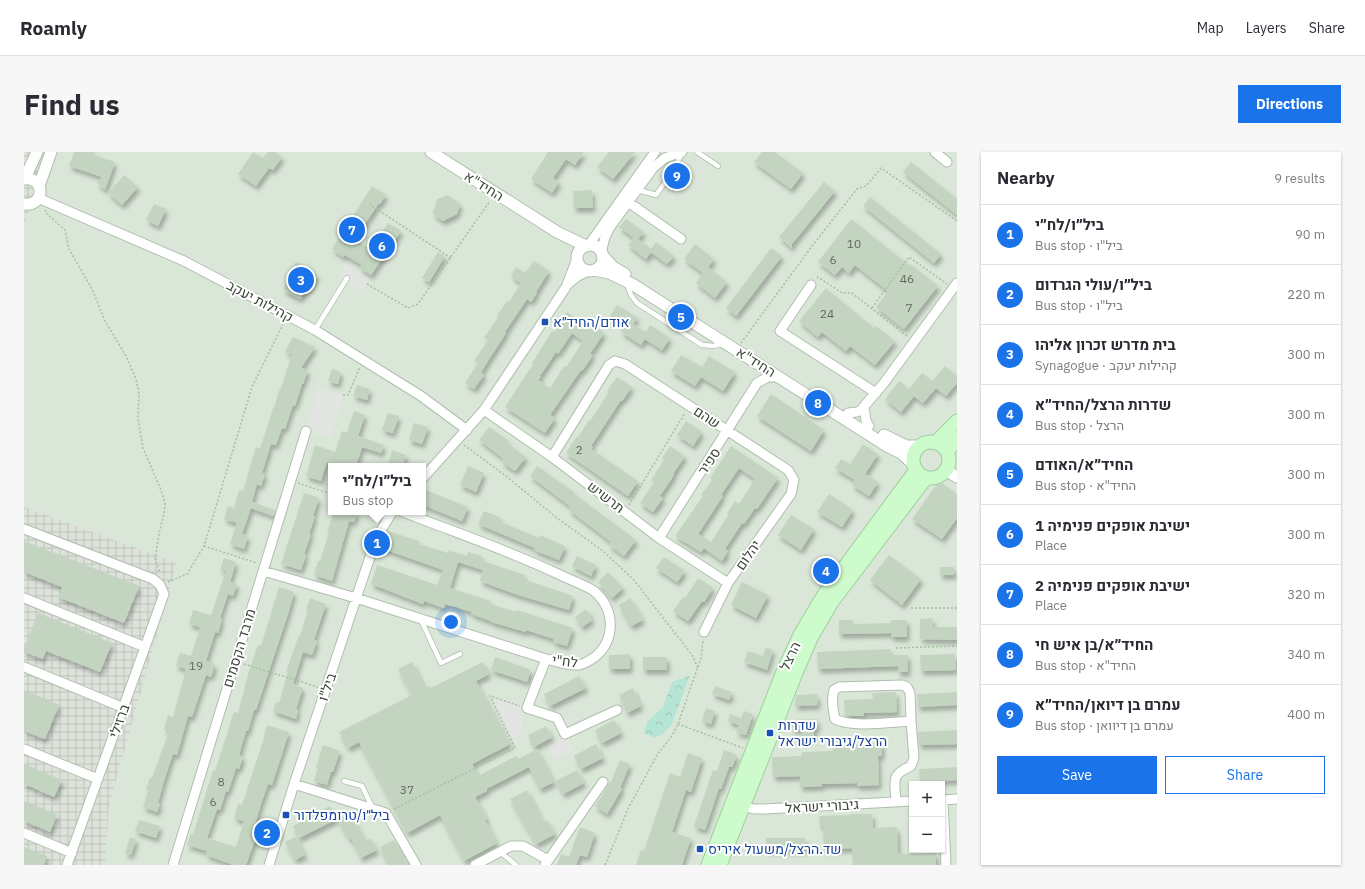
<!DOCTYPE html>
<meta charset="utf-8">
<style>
body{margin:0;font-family:"IBM Plex Sans",Heebo,sans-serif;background:#f7f7f7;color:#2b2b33}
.controls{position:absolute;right:12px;bottom:12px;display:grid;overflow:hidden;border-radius:0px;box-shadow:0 1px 3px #0004}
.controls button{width:36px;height:36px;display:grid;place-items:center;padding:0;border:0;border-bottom:1px solid #e1e1e2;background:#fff;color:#2b2b33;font:20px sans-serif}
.you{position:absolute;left:427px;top:470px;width:14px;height:14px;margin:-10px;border:3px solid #fff;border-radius:50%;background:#1a73e8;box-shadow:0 0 0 6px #1a73e833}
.badge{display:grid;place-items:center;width:26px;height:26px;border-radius:50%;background:#1a73e8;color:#fff;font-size:13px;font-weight:700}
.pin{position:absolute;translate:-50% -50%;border:2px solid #fff;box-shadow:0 1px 4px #0006}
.popup{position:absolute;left:304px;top:311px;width:98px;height:52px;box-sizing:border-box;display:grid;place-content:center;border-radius:0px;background:#fff;filter:drop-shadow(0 1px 3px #0005);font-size:13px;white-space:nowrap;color:#7c7c81}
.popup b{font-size:15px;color:#2b2b33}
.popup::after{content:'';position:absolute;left:50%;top:100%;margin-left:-8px;border:8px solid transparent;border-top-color:#fff}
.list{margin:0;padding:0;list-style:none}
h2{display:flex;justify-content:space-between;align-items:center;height:52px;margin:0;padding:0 16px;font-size:17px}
h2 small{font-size:13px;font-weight:400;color:#7c7c81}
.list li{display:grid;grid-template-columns:26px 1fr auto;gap:12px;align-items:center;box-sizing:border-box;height:60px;padding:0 16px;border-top:1px solid #e1e1e2}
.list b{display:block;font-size:15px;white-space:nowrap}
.list p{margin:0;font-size:13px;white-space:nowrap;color:#7c7c81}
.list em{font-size:13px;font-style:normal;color:#7c7c81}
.actions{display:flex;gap:8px;padding:12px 16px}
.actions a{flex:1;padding:9px 0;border:1px solid #1a73e8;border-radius:0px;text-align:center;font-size:14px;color:#1a73e8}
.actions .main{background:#1a73e8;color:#fff}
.map{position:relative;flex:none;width:933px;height:713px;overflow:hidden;border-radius:0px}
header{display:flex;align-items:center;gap:24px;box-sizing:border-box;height:56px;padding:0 20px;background:#fff;border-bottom:1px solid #e1e1e2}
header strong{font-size:19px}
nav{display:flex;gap:22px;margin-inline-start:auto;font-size:14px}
.intro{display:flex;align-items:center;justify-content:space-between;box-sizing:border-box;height:96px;padding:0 24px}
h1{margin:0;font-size:28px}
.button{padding:10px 18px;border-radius:0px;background:#1a73e8;color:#fff;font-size:14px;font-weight:700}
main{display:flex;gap:24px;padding:0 24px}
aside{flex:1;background:#fff;border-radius:0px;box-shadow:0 1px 3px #0004}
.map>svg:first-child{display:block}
</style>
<header>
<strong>Roamly</strong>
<nav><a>Map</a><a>Layers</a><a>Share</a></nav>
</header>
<div class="intro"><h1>Find us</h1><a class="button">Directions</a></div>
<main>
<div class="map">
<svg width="933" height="713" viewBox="0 0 933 713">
<defs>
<pattern id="industrial-grid" width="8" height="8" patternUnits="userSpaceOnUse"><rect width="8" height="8" fill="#dde3db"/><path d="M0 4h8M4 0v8" fill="none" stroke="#bfc4bd"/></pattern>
<pattern id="park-crowns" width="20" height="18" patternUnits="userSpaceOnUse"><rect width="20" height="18" fill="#b5e5d5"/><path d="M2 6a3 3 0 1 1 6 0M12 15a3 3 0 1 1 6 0" fill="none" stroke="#9dc6b8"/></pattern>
<filter id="shadow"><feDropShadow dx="2.5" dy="4.5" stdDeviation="2" flood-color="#0004"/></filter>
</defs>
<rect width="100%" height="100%" fill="#eaf4ea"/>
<!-- residential -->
<path fill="#dae7d8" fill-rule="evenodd" d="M0,0H933V713H0ZM307,314H399V360H307ZM888,632H918V698H888Z"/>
<!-- industrial -->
<path fill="url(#industrial-grid)" d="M0,0H25L0,72Z
M0,355L153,411L85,653L81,713H0Z"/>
<!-- park -->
<path fill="url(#park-crowns)" d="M666,523L648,572L640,581L631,586L620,581L623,570L639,555L648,530Z"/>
<!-- parking -->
<path fill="#e2e5e1" d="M322,112L346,128L338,139L315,123Z
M294,235L319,243L306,285L282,279Z
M468,546L503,556L492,592Z
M543,584L550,597L530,608L523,595Z"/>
<!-- building -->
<path fill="#c3d5c0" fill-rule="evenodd" filter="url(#shadow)" d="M50,0H71L70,3L91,10L81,38L73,31L78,25L45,14Z
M229,0L239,6L244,0H251L258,5L249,18L245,16L232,34L214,22Z
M524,0H560L551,13L542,7L529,26L535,30L528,41L507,27Z
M585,0H611L589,27L573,15Z
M738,0H751L779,21L767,37L730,10Z
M887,10L933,47V63L879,20Z
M100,23L114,35L98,53L84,41Z
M800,30L811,39L768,92V96L755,85Z
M348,34L362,43L356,52L355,51L331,87L347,98L364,71L377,79L347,123L336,116L338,113L321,103L319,105L308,97Z
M568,38L569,56H550L549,39Z
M424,43L436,52L433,62L419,69L409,62L413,47Z
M846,45L917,102L910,111L839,54Z
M130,52L142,57L134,74L122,68Z
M602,67L620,80L614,87L627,97L632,90L650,104L643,112L627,100L622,107L604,93L610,86L595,75Z
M827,67L885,113L886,112L914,134L880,177L852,155L864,139L831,113L825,121L818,115L811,123L794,110Z
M671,92L690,107L684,115L703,130L691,146L672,131L679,121L660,107Z
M747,96L758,104L712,164L702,156Z
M414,100L421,104L405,130L398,126Z
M510,109L525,119L512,140L513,141L507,150L503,147L481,180L482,181L457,220L460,223L450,237L441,231L454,211L450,209L464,188L460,186L474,165L473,164L483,149L485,150L497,131L487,124L492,115L501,121Z
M272,110L293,123L285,137H283L276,147L259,138L265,125H264Z
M802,136L850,176L852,174L871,189L851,213L826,194L822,199L798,180L794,185L775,169Z
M593,153L613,165L609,172L622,180L626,173L646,186L638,198L621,187L617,193L597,180L601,174L586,164Z
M543,160L562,173L564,170L580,181L566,202L569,203L558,219L557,218L526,263L531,266L521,281L481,255L509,212L508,211L520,192L528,179L530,180ZM548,181L559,189L542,215L540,214L526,236L514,228L517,225L516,224L532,200L534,202Z
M269,185L291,195L277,216L284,218L279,232H278L271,254L269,253L261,277L258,276L252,293L247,292L238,321L241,322L237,334L233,332L228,350L251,358L249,364L227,356L218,382L224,384L220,397L206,392L213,371L200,367L204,354L210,356L215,338L219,339L232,295L236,297L249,256H250L256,236H257L268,202L261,200Z
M657,203L678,215L685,204L711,220L699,239L677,225L671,234L647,219Z
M921,214L933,224V231L922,244L912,236L899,251L890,244L877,260L861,247L875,229L885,237L898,221L908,229Z
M308,217L317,220L314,232L304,229Z
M593,225L608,235L598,249L597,248L567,294L569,295L567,297L614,329L604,344L542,301L553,284L554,285L565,268L566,269L585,240L583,239Z
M333,233L346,237L343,248L329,244Z
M747,242L800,278L787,299L733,264Z
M330,259L341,263L334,284L360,293L357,301L338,295L332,314H315L303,310L297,329L282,324L291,293L311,300L318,279L323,281Z
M364,261L375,264L369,281L358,278Z
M662,269L678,280L669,294L653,283Z
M390,271L404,275L398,292L385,288Z
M465,275L484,288L482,290L502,305L491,319L478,310L480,307L455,288Z
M839,292L854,302L841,322L854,330L845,344L828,333L831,328L811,316L817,307L826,312Z
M646,294L661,304L649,322L650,323L636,344L639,346L629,360L616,351L630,330L627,328L640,308L638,306Z
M707,294L754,326L733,357L731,356L720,372L718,371L701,397L704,399L698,409L680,396L677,400L651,384L679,344L677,343L688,328L686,326ZM715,316L731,327L715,352L711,349L703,361L705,362L687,390L674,382L699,344L697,343Z
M368,298L382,303L379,314H371L364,312Z
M444,314L460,321L452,340L436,333Z
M513,314L550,340L549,341L612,388L600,404L585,393L587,390L545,358L547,355L506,324Z
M915,329L933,342V366L918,387L888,367Z
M399,337L444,355L438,369L399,353Z
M280,341L295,346L289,364H291L285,382H287L280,402L282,403L277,418L257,412Z
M805,342L829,358L818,375L793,360Z
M460,359L476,365L475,369L515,386L516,383L541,394L535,408L510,398L511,396L454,372Z
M310,360H333L330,370L325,369L308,429L290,423L294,409H296L305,381L303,380Z
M767,363L790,377L777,398L754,383Z
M364,379L395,389V392L424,401L425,398L443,404L444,400L458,404L456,408L501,423L499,427L549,444L545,458L494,443L456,429L459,418L434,410L426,436L467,449L466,452L492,460L493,458L549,476L543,494L529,490L530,487L502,478V480L467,470V469L447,462L448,460L421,452L420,456L400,449L399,452L347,432L353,413L413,433L419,418L357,396Z
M0,389L115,434L100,471L34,445L38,435L0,420Z
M865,403L897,427L878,453L846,428Z
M553,404L572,413L567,424L548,414Z
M640,405L661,419L653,430L632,416Z
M200,406L212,410L206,430L213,432L209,444L204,442L196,466L198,467L194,481L191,480L182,509L191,512L187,525L182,523L168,565L164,564L153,603L149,602L140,629L134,651L136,652L133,660L119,655L124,639L122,638L126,625L128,626L145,579L140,578L144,563L149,565L162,517L152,514L156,501L167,504L176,475L165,472L169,458L187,463L202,419L196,418Z
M916,415H930V423H916Z
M584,420L599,436L588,446L574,430Z
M674,426L689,436L680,450L678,449L664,469L649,459L659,445L661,446Z
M718,430L744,443L732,466L707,453Z
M255,435L270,440L265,459L232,558H230L224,579H222L215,603L219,605L215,617L212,616L204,640L202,639L196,658L193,657L183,686L212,695L220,669L210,666L214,652L218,653L241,583H240L243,573L265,580L248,633L244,632L237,652L229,679L234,680L222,713H207V712L182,703L183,699L163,693L167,682L169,683L189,618L191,619L210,560L214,561L225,519L234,493L237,494Z
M286,446L302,452L290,488L293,489L288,503L279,500L269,532L279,536L272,557L274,558L272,567L249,559L252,550L255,551L264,520L262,519L275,483L276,484L284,458L282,457Z
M606,446L619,468L607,474L595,453Z
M562,457L567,464L566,466L568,468L558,475L551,465Z
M14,461L88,491L76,520L22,499L19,507L0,500V496Z
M908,466L909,475H933V488L896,487V467Z
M815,468H829V472L867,471L866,468H883V485H867V481L815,482Z
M742,495L749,498L743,518L720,510L724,499L739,504Z
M866,497V503H884V520H874V514L794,517L793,500Z
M606,502V517H585V503Z
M931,502L932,518L897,519L896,503Z
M471,505L507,518L503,530L467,518Z
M619,505H643V518H619Z
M388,510L401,536L406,534L407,536L459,510L465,522L452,529L486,592L448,612L454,624L492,604L494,607L513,597L530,630L516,637L505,615L462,637L463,639L451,645L463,667L461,668L473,691L440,709L416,663L383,681L335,590L324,596L315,580L388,543L374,517Z
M555,524L562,536L526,554L520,542Z
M691,534L708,540L705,548L688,542Z
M609,536L617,554L603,561L595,543Z
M0,538L35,553L21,587L0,579Z
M872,540L873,560L840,561V564H821L820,548L849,547L848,541Z
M933,540V553L894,555L893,542Z
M793,542L794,553L771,554L772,543Z
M682,556L691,559L687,572L678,569Z
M720,559L729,562L722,583L712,580L715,573L704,569L706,562L717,566Z
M793,567V577H790V585H778V577L768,578V568Z
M590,568L597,581L578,591L571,578Z
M522,574L528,585L510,595L504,583Z
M933,578V592L895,593L894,580Z
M827,590V592L858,591V604H854L855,633L833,634V631L798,632V634L776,635V624L749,625L748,605L778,604V600L809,599L808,591Z
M572,592L579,606L557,617L550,604Z
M299,593L316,599L309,620H307L303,633L290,629L294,616L292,615Z
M700,598L713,603L708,615H705L697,637L695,636L681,678L670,674L689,618L693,619Z
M664,601L678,606L667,640L662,638L648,680L667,686L658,713H612L617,698L620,699L646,621L656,625Z
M596,608L606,612L596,636L598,637L583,662L571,654L586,630H587Z
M0,612L38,628L30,645L0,632Z
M933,615V628L896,630L895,617Z
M553,618L560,631L539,642L532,629Z
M503,638L519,670L523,668L531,682L512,692L486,647Z
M0,649L33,663L26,680L0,669Z
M306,654L313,667L275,686L269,674Z
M326,661L341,689L346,686L353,698L337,706L327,686L325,687L314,667Z
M826,662H848L849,676L873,675L874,701H878V702L912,701V713H829L828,696L800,697L799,674H796L795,664L826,663Z
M115,668L136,674L132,686L111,679Z
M556,675L571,681L563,705L556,703L552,713H533L537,702L545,705Z
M106,685L112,687L107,703L101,701Z
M272,685L281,703L271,708L261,690Z
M742,686H781L782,698H742Z
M370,688L384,713H365L356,695Z
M0,695L23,704L20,713H0Z"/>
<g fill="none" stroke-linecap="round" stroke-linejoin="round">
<defs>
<path id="service" d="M673,0L694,14
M613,40L618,39L632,43L649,19L658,1
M603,132L607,143L613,151L678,193L690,194L699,191
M291,178L323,126
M397,468L417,511L436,502
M320,629L338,634L349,657
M476,700L492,713"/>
<path id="minor" d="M911,0L923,10
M14,46L160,109L291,178L397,244L443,278
M604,50L657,87
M564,94L631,0
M577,101L581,85L586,75L629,16L641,6L658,0
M544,132L554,124L564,119
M787,133L756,179L852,241
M840,255L842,269L845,274
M460,258L528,305L635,386L704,431
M824,261L833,260L837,258L860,231L933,131
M528,305L585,213L591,209L601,212L764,318L770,328L767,342L704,431L680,480
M399,326L460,258L542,135L553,107
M0,377L129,427L136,433L140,442L43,713
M635,386L733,231L744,225H754
M239,419L332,446L522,507C532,509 544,514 555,513C561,512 566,508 571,505C592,487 591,457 570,439C561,433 544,427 534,422C484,398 430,380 379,360
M0,446L121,495
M522,507L503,556L533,566L541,582L593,558
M0,515L100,556
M0,597L74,627
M270,632L362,661L392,713
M918,648L933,647
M919,648L922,713
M872,649C871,629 866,623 887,614L890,606L887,569L886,541L883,535L878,533L815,535L810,538C807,547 809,558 811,567C827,576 868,570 887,569
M714,653L730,657H741L888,649
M0,681L48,701
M150,713H149L282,279
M245,713L270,632L352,387L368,360
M451,713L487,694H499L524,708
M521,713L579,630"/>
<path id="tertiary" d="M407,0L533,80L562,94
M1,26L13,0
M0,27C22,24 21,55 0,52
M15,34L27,0
M553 106a13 13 0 1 1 26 0a13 13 0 1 1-26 0Z
M578,103L589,115L601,122
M570,118L585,121L608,132L863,294L877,301L889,312
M860,283L882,294H895
M922,318L933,325"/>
<path id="secondary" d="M889 308a18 18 0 1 1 36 0a18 18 0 1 1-36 0Z
M911,291L933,269
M923,300L933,286
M684,713L760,517L777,481L799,444L892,318
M696,713L772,521L787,486L808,450L902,326"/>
</defs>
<!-- service casing -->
<use href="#service" stroke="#afbfad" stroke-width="6"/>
<!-- minor casing -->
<use href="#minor" stroke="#afbfad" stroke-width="11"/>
<!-- tertiary casing -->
<use href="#tertiary" stroke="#afbfad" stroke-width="13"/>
<!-- secondary casing -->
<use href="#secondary" stroke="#9fd09c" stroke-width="15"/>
<!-- path -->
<path stroke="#a3c09f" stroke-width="1.5" stroke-dasharray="2 2" stroke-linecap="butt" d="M345,52L427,106
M22,58L21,60L41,78L45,97L68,137L81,169L102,204L112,227L115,242L114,267L119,296L137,338L141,352L140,362L136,377L131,406L136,421
M793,126L794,125L818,141H828L884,185
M343,132L384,156L394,152L466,49
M848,156L885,105L923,132
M717,191L788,94L833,37L842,34L857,16L933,69
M319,243H324L336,215
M440,293L482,324L533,366L579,399L609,427L668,503L674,516
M274,331L307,342
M605,353L661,261
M180,394L233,411
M144,430L163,422L180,394L228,235L260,170
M887,456H933
M872,496L933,494
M220,512L294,535
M654,572L719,596
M370,657L491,596L466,544L496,554
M581,713L604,657L633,603L648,584L654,572L677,506L679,488"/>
<!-- service -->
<use href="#service" stroke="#fff" stroke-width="4.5"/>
<!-- minor -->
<use href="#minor" stroke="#fff" stroke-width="9"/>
<!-- tertiary -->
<use href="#tertiary" stroke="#fff" stroke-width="11"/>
<!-- secondary -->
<use href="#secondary" stroke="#cdfbcc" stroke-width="13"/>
</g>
<!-- markers -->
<g fill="#1a4fb4" stroke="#fff" stroke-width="1.5">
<rect x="517" y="166" width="8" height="8" rx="2"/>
<rect x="742" y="577" width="8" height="8" rx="2"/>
<rect x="258" y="659" width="8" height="8" rx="2"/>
<rect x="672" y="693" width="8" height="8" rx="2"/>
</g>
<g text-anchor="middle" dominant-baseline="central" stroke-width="4" stroke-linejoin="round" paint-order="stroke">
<!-- number labels -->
<g font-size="12" fill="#5d6a5a">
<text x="830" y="91">10</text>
<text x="809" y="107">6</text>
<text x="883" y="126">46</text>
<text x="885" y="155">7</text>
<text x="803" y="161">24</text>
<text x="555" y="297">2</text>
<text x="172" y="513">19</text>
<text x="197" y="629">8</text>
<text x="383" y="637">37</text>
<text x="189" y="649">6</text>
</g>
<!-- street labels -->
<g font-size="14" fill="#3b4738" stroke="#fff">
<text transform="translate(460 34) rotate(32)">החיד"א</text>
<text transform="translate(236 149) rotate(28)">קהילות יעקב</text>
<text transform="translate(732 210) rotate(32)">החיד"א</text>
<text transform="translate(683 265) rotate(33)">שהם</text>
<text transform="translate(685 309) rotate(-57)">ספיר</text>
<text transform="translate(582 345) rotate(37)">תרשיש</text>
<text transform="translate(724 403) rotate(-55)">יהלום</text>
<text transform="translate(215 496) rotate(-73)">מרבד הקסמים</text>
<text transform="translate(766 504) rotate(-65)">הרצל</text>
<text transform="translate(541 509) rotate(7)">לח"י</text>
<text transform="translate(303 535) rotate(-71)">ביל"ו</text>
<text transform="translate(95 569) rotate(-70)">ברזילי</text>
<text transform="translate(798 654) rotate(-3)">גיבורי ישראל</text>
</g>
<!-- transit labels -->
<g font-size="14" fill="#164399" stroke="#fff" text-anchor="start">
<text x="529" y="170">אודם/החיד״א</text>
<text x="754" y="573">שדרות<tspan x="754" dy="16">הרצל/גיבורי ישראל</tspan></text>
<text x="270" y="663">ביל״ו/טרומפלדור</text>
<text x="684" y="697">שד.הרצל/משעול איריס</text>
</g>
</g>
</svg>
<div class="controls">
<button>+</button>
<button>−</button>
</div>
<div class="you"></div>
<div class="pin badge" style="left:353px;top:391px">1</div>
<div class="popup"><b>ביל״ו/לח״י</b>Bus stop</div>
<div class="pin badge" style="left:243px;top:681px">2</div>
<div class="pin badge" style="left:277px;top:128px">3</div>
<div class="pin badge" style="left:802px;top:419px">4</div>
<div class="pin badge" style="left:657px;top:165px">5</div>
<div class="pin badge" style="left:358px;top:94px">6</div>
<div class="pin badge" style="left:328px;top:78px">7</div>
<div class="pin badge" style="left:794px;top:251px">8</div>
<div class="pin badge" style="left:653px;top:24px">9</div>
</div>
<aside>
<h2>Nearby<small>9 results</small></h2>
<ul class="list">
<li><span class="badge">1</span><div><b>ביל״ו/לח״י</b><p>Bus stop · ביל&quot;ו</p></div><em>90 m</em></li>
<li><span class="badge">2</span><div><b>ביל״ו/עולי הגרדום</b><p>Bus stop · ביל&quot;ו</p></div><em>220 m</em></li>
<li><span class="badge">3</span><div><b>בית מדרש זכרון אליהו</b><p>Synagogue · קהילות יעקב</p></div><em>300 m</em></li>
<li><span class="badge">4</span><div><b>שדרות הרצל/החיד״א</b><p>Bus stop · הרצל</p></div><em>300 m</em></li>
<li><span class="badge">5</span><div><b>החיד״א/האודם</b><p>Bus stop · החיד&quot;א</p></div><em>300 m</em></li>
<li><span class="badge">6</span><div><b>ישיבת אופקים פנימיה 1</b><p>Place</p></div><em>300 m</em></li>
<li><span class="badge">7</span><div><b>ישיבת אופקים פנימיה 2</b><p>Place</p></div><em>320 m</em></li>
<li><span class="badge">8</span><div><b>החיד״א/בן איש חי</b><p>Bus stop · החיד&quot;א</p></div><em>340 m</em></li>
<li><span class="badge">9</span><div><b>עמרם בן דיואן/החיד״א</b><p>Bus stop · עמרם בן דיוואן</p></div><em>400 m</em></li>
</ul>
<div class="actions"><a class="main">Save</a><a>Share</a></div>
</aside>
</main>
